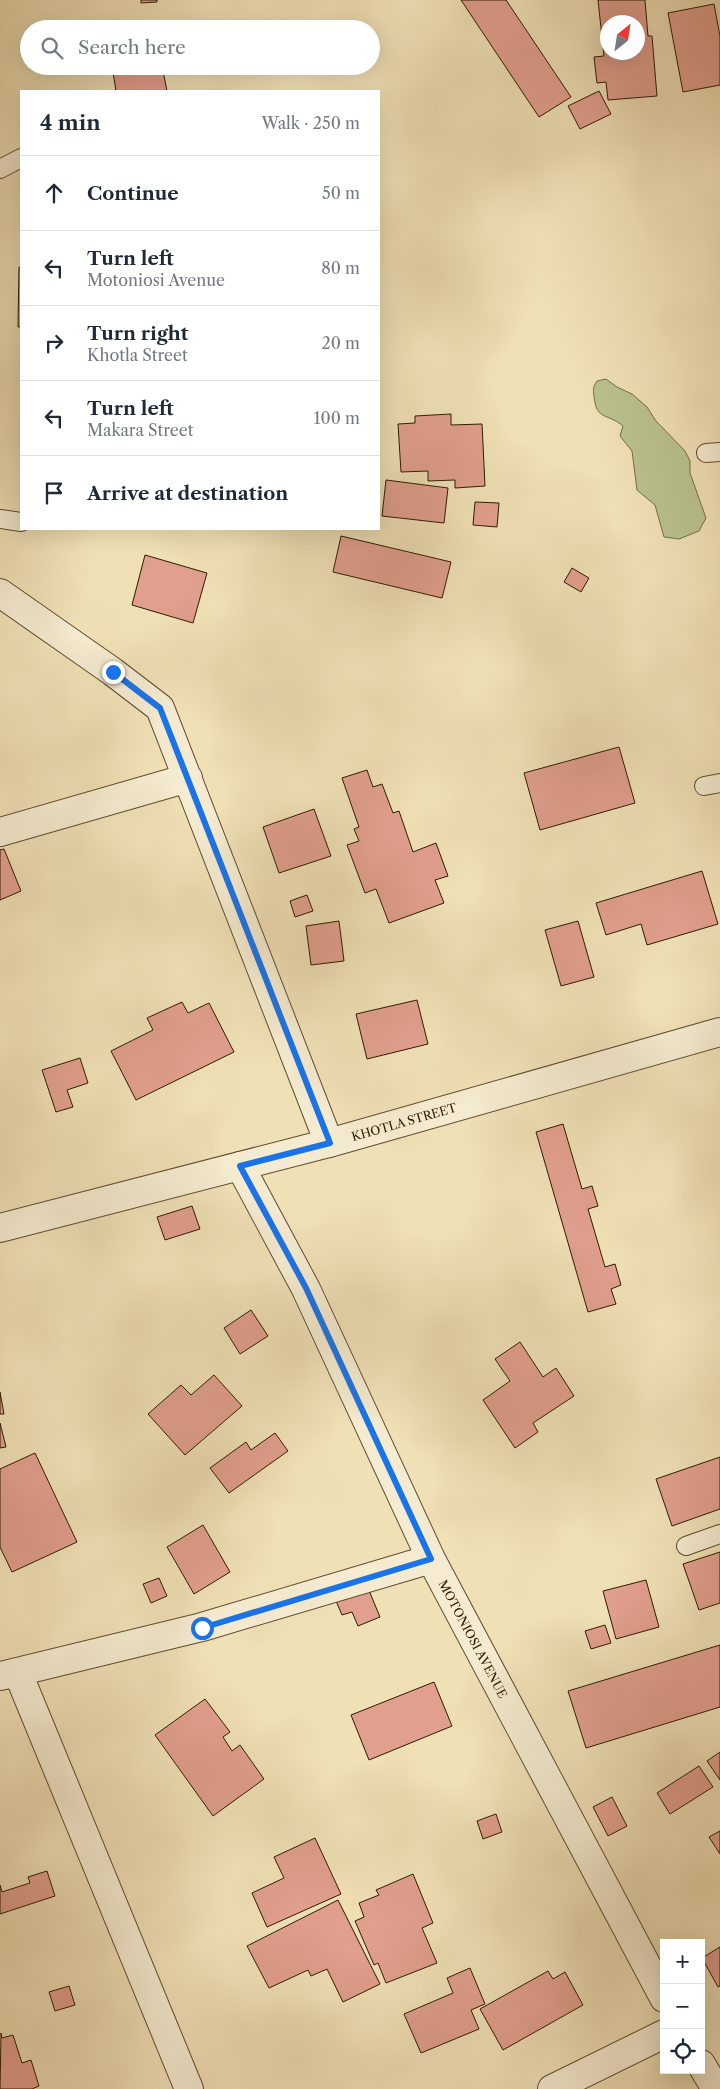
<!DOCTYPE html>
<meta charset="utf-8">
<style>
body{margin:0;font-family:"Libre Caslon Text",serif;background:#f6f6f7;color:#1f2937}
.controls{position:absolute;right:15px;bottom:15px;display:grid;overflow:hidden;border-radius:0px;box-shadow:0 5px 20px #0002}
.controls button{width:45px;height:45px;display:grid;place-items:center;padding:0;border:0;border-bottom:1px solid #e0e1e3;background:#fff;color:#1f2937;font:25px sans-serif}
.compass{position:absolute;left:600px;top:15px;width:45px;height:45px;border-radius:50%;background:#fff;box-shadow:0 5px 20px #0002;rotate:30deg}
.stop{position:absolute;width:15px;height:15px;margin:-11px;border:4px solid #1a73e8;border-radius:50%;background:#fff}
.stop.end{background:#1a73e8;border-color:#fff;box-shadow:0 1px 5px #0008}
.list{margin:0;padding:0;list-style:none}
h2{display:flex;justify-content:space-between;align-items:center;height:65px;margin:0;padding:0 20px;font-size:21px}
h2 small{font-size:16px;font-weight:400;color:#747a83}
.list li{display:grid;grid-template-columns:32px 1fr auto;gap:15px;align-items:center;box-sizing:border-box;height:75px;padding:0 20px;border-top:1px solid #e0e1e3}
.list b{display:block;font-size:19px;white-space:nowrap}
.list p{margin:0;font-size:16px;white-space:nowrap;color:#747a83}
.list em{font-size:16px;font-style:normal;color:#747a83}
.icon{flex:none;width:28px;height:28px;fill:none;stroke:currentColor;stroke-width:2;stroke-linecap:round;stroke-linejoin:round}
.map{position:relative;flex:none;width:720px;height:2089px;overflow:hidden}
.search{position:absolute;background:#fff;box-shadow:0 5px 20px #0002;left:20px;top:20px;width:360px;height:55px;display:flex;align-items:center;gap:12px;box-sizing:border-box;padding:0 18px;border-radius:28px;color:#747a83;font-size:19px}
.panel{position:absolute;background:#fff;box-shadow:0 5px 20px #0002;left:20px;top:90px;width:360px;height:440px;border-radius:0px}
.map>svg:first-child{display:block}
</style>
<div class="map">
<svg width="720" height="2089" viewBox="0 0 720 2089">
<rect width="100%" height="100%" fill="#f0e0b6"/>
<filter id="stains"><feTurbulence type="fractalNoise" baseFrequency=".004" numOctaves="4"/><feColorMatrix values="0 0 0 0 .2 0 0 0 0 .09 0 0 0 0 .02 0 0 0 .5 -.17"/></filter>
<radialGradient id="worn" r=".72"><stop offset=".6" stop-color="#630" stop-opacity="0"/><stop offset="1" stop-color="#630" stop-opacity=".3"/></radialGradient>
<!-- green -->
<path fill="#bac28d" stroke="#746e46" d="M606,379L617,387L632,394L647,407L656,421L685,451L690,461V473L706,518L699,531L679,539L664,537L655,505L637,490L632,451L620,436L623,426C608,413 596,421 594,396C593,389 593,387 597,381Z"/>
<!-- building -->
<path fill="#e19f8d" stroke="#2e1a00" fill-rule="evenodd" d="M141,0H157V2L141,3Z
M461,0H506L571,97L539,117Z
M598,0H645L648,36H652L657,96L608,100L606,82L597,83L594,57L604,56ZM608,22H638V52H608Z
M714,4L720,36V85L683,92L668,13Z
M112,66H162L167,91H116Z
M599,91L611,114L580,129L568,106Z
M19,267H21V327H18Z
M451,414V425L482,424L485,486L455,488V480L428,481V471L401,472L398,424L415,423V416Z
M386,480L448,488L444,523L382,516Z
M475,502L499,503L497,527L473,525Z
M341,536L451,562L442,598L333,572Z
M145,555L207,573L193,623L132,605Z
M572,568L589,578L581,592L564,582Z
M619,747L635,803L540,830L524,773Z
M367,770L373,787L382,784L393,813L399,811L413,852L436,843L448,876L435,880L444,903L389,923L376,889L365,893L347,845L359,841L354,829L359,827L342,778Z
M314,809L331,856L279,873L263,827Z
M4,849L21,891L0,900V850Z
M702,871L718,924L647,945L641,924L606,935L596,903Z
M307,895L313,911L295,917L290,901Z
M339,921L344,961L311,965L306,926Z
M578,921L594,977L561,986L545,930Z
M417,1000L428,1044L367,1059L356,1014Z
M182,1002L188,1013L209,1003L234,1052L136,1100L111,1051L153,1030L147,1018Z
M80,1058L88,1083L67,1090L73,1107L56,1112L42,1070Z
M563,1124L582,1189L592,1186L598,1206L588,1209L605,1267L615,1264L621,1285L611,1289L616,1304L588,1312L536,1132Z
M192,1206L200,1229L165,1240L157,1217Z
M251,1310L268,1336L240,1354L224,1328Z
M520,1342L543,1377L556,1368L574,1396L533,1423L538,1432L515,1448L483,1400L510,1381L495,1359Z
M214,1375L242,1406L185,1455L148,1414L181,1385L191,1395Z
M0,1392L4,1414H0Z
M0,1423L6,1447L0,1448Z
M275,1433L288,1451L229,1493L210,1468L246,1442L251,1450Z
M35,1453L77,1542L12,1572L0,1547V1469Z
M720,1457V1509L672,1526L656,1479Z
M203,1525L230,1572L194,1594L167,1547Z
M720,1552V1603L699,1610L683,1564Z
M159,1578L167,1596L151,1603L143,1584Z
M646,1580L659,1627L616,1639L603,1591Z
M368,1588L380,1617L358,1626L352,1612L342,1615L336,1601Z
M605,1625L611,1643L591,1649L585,1631Z
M720,1645V1707L586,1748L568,1691Z
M434,1682L452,1726L369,1760L351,1715Z
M205,1699L230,1732L223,1737L232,1751L240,1745L264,1779L213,1816L155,1735Z
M720,1752V1780L707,1761Z
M699,1766L713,1787L670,1814L657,1793Z
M612,1797L627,1826L608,1836L593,1807Z
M496,1814L502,1832L483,1839L477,1821Z
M720,1831V1854L709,1837Z
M315,1838L341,1894L267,1927L252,1893L284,1878L274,1857Z
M47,1871L55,1896L0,1914V1885L2,1892L30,1883L28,1877Z
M413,1874L433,1923L422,1928L437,1963L386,1983L378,1963L374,1965L355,1921L364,1917L359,1903L379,1895L376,1890Z
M338,1900L380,1984L343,2002L327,1969L311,1976L308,1970L269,1988L247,1946Z
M720,1947V1986L718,1987L702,1958Z
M470,1968L485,2004L471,2010L479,2029L421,2053L404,2014L453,1993L447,1978Z
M548,1971L553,1979L565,1972L583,2005L503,2050L480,2009Z
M69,1986L75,2005L55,2011L49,1992Z
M1,2033L2,2038L13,2035L22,2063L31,2060L39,2086L32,2089H0Z"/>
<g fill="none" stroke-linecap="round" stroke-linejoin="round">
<defs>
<path id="service" d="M0,169L21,158
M706,453L720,452
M0,519L21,522
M704,786L720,783
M686,1546L720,1534"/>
<path id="minor" d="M0,593L113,672L160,708L329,1143
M0,832L188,778
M240,1166L306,1289L431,1559L664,1998
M18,1673L189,2089
M1,1676L202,1627L431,1559
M701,2064L716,2089
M552,2089L664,2034"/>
<path id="tertiary" d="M0,1228L329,1143L720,1032"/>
</defs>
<!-- service casing -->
<use href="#service" stroke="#5e4c2e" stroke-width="20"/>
<!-- minor casing -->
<use href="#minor" stroke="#5e4c2e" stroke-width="30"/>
<!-- tertiary casing -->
<use href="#tertiary" stroke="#5e4c2e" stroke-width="30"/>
<!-- service -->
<use href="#service" stroke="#f5ebd0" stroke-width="18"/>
<!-- minor -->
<use href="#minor" stroke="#f5ebd0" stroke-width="28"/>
<!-- tertiary -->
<use href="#tertiary" stroke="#f5ebd0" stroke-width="28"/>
</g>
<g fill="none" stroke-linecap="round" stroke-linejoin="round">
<!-- route -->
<path stroke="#1a73e8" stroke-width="6" d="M113,672L160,708L330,1143L240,1166L306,1288L431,1559L202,1628"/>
</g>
<g text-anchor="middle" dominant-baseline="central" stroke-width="4" stroke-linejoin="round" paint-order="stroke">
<!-- street labels -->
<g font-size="12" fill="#2e1a00" stroke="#f5ebd0">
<text transform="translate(404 1122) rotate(-16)">KHOTLA STREET</text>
<text transform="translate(473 1639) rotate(62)">MOTONIOSI AVENUE</text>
</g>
</g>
<rect width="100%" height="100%" filter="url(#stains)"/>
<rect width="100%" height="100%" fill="url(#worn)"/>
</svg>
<div class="controls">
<button>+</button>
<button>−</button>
<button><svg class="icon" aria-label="locate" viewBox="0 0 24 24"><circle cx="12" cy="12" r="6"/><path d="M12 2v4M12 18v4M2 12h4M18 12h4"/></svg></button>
</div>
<svg class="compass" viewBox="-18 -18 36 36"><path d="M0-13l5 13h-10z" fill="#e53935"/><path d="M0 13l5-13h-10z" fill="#747a83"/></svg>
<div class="stop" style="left:202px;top:1628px"></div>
<div class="stop end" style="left:113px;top:672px"></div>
<div class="search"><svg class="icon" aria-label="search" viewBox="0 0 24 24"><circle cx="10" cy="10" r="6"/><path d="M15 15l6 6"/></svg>Search here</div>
<section class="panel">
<h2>4 min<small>Walk · 250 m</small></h2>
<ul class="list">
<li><svg class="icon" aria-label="ahead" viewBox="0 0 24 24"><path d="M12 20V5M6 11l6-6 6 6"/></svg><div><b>Continue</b></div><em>50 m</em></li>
<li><svg class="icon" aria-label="left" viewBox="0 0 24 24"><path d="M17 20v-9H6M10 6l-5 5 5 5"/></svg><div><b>Turn left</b><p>Motoniosi Avenue</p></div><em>80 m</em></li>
<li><svg class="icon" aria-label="right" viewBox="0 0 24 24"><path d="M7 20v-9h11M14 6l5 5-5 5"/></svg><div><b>Turn right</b><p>Khotla Street</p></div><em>20 m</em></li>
<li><svg class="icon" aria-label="left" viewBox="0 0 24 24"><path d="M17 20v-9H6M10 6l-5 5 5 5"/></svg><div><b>Turn left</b><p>Makara Street</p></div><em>100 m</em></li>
<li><svg class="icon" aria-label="arrive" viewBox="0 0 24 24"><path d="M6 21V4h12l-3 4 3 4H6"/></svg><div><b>Arrive at destination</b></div></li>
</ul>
</section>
</div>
